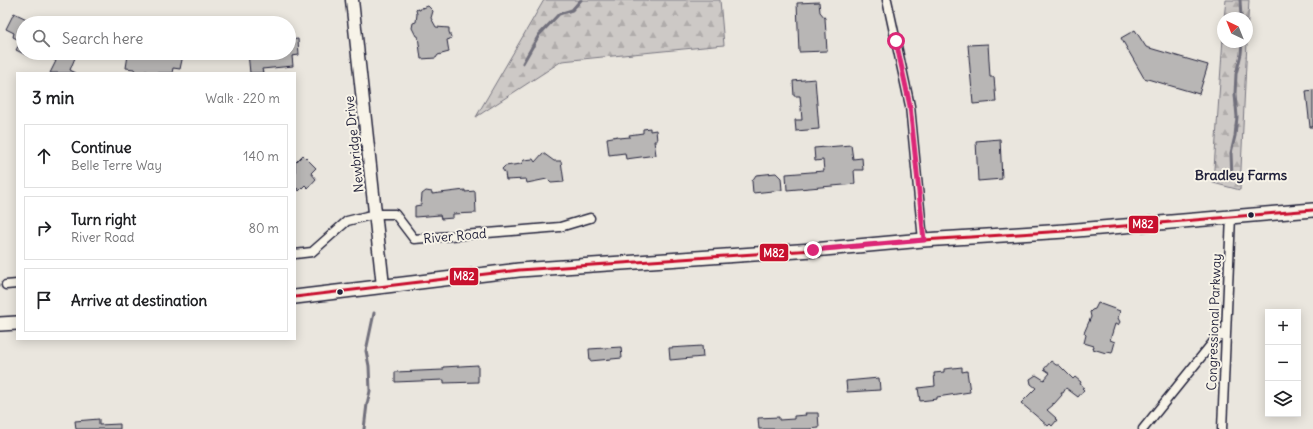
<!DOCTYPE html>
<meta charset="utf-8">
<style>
body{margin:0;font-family:Delius,sans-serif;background:#f2f2f2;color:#202124}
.controls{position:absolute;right:12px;bottom:12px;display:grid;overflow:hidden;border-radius:0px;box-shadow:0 2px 10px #0003}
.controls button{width:36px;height:36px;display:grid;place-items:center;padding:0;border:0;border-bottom:1px solid #e0e0e0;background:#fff;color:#202124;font:20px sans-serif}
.compass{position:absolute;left:1217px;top:12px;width:36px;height:36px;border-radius:50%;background:#fff;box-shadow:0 2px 10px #0003;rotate:317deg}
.stop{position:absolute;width:12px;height:12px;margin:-9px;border:3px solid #db2777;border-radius:50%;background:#fff}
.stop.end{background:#db2777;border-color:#fff;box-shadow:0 1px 4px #0008}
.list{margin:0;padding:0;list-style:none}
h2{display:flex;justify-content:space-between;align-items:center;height:52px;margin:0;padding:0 16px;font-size:17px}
h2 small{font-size:13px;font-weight:400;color:#757577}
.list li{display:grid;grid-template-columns:26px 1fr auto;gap:12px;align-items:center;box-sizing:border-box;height:64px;margin:0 8px 8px;padding:0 8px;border:1px solid #e0e0e0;border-radius:0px}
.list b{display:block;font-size:15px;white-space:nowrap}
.list p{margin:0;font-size:13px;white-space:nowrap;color:#757577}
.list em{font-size:13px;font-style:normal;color:#757577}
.icon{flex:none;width:22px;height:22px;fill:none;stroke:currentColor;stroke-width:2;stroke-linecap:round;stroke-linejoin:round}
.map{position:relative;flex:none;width:1313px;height:429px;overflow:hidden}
.search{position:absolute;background:#fff;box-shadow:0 2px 10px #0003;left:16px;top:16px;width:280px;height:44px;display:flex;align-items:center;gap:10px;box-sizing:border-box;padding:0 14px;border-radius:22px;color:#757577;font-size:15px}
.panel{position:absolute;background:#fff;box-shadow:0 2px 10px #0003;left:16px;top:72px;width:280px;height:268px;border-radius:0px}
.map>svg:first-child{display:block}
</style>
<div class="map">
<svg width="1313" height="429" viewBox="0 0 1313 429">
<defs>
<pattern id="forest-firs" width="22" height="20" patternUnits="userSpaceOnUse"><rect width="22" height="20" fill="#cdc9c6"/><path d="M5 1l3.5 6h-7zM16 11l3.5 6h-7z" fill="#b0acab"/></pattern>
</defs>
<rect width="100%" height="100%" fill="#eae6de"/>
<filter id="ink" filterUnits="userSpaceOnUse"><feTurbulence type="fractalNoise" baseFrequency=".025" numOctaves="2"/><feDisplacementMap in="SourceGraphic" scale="8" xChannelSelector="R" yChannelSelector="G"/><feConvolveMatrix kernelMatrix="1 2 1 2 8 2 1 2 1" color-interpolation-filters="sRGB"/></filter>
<g filter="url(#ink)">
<!-- forest -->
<path fill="url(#forest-firs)" stroke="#787680" d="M544,0H720L724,45L562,61L476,117Z
M1226,0H1249L1247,37V18H1224Z
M1223,38V42H1247L1240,190L1213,183Z"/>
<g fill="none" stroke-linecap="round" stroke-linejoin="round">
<!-- stream -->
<path stroke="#716f7b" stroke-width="3" d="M1240,0L1241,18
M523,63L539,35L559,14L572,10L581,0
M1232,178L1231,153L1235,136L1237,117L1235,94L1236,74L1241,54L1242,42
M364,429L367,404L370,391L369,366L366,351L374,313"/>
</g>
<!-- building -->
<path fill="#b8b6b5" stroke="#22223b" d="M819,2L820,12L825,18L827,51L799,52L797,3Z
M428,6L433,11L431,18L436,27L449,28V32L451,37L450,39L447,40L449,52L438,55L436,58L421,59L418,36H416L412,28L413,23L416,22L417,14L416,10L417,9L420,10L422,7L423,8Z
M14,13L35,23H23V53H35L28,56L16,50L21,41L13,37L14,33L6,29Z
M1135,30L1146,47L1208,65L1199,94L1144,78L1121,38Z
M298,39L299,55L292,56L293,66L262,69L263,73H250L248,53H289V40Z
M988,44L990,77H994L996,102L973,104L968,45Z
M47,53H77L70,70L76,73H50L56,61L47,57L48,54Z
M127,53H182L183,55L180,69L173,68L172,73H152V72L145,71L143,73H136L134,69L126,68L128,55H127Z
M815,79L819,129L796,131L795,120H802L800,96H794L793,81Z
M1313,90V127H1310L1306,91Z
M650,128V131L656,130L657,141H654L656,155L626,159L625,153L609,155L607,138L618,136L619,138L630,137L629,135L643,133V129Z
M1000,139L1002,179L978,181L976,141Z
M851,145L853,159L862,158L863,170H854L855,184L787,190L786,174L824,171L823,160L815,161L814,148Z
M543,153L554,161H561L564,182L551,183L547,179L527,183L526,179L506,180L505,173L502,169L505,166L521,164L524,160L533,159L535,162Z
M303,155L316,168L311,173L316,179L308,188L305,185L299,191L297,188L295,190V163Z
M776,173L781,178L782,190L753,193L752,181L756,175Z
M465,190V192L475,191L476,213L453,214V218L441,219L440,215L415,217V206L421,205L422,194L426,191L432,192V194Z
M1098,303L1120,311L1118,318L1120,322L1118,325L1115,324L1110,340L1115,342L1112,353L1107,352L1106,353L1093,349L1094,346L1084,343L1086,335L1084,333L1091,317L1090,312L1092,310L1095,309Z
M702,346L703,357L670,360L669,348Z
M621,347L622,358L590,361L589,349Z
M1051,361L1056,365H1059L1073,379L1075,377L1081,382L1080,384L1084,387L1082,388L1084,390L1078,397L1066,388L1063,393H1061L1062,395L1054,404L1053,403V405L1047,410L1056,418L1055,419L1057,420L1052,426L1050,424L1048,426L1021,403L1036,388L1031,384L1030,379L1036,375L1044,380L1050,373L1044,369Z
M478,365V382L444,383V380L395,382V372L443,370V367Z
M962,367V372L967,371L970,392L937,397V399L920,401L918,388L935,386L934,373L944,372V369Z
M879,378L880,390L847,392L846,381Z
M805,413H818L819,428L809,429H759L758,418L779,417V420L794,419V416L806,415Z
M99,419V425L120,424V429H76L75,421Z"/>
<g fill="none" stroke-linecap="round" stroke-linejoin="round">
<defs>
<path id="street" d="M887,0L910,106L923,240
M295,254L312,252L347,221L375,214H395L414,239L560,227L590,218
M6,285L17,284
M1143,429L1214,341L1225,332
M1222,429L1231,216"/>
<path id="secondary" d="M352,0L383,286"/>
<path id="primary" d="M295,297L519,270L813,250L923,240L1065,231L1313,210
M0,324L17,323"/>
</defs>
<!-- street casing -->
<use href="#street" stroke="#22223b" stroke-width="11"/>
<!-- secondary casing -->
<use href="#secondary" stroke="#22223b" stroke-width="15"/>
<!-- primary casing -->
<use href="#primary" stroke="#22223b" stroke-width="16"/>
<!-- street -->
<use href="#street" stroke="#f7f3e8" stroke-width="8"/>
<!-- secondary -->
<use href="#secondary" stroke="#f7f3e8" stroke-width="12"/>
<!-- primary -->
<use href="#primary" stroke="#f7f3e8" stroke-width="13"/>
<defs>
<path id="bus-1" d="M295,297L519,270L813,250L923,240L1065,231L1313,210"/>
</defs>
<!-- bus-1 casing -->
<use href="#bus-1" stroke="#f7f3e8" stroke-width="6"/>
<!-- bus-1 -->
<use href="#bus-1" stroke="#c8102e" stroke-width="3"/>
</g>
</g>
<g fill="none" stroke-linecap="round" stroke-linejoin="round" filter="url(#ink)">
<!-- route -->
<path stroke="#db2777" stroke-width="5" d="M813,250L924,240L910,106L896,41"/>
</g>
<!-- markers -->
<g fill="#22223b" stroke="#f7f3e8" stroke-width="1.5">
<circle cx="1251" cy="215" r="3.5"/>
<circle cx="340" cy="292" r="3.5"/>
</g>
<g text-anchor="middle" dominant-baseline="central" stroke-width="4" stroke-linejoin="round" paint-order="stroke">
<!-- street labels -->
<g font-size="13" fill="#22223b" stroke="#f7f3e8">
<text transform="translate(354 144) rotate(-96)">Newbridge Drive</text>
<text transform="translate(455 236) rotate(-5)">River Road</text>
<text transform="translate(1214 322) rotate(-88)">Congressional Parkway</text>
</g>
<!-- neighbourhood labels -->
<g font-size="14" font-weight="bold" fill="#22223b" stroke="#f7f3e8">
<text x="1241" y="175">Bradley Farms</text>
</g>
</g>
<g stroke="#f7f3e8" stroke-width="1.5">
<rect x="1128" y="215" width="31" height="19" rx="4" fill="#c8102e"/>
<rect x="759" y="243" width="30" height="19" rx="4" fill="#c8102e"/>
<rect x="449" y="267" width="30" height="19" rx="4" fill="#c8102e"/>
</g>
<g font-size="11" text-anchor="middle" font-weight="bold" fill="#fff">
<text x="1143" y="228">M82</text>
<text x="774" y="257">M82</text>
<text x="464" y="280">M82</text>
</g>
</svg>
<div class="controls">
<button>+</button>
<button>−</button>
<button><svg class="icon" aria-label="layers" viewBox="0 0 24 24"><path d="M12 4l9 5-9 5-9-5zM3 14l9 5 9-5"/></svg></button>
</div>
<svg class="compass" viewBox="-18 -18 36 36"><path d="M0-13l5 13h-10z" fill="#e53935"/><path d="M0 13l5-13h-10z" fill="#757577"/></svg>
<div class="stop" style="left:896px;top:41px"></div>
<div class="stop end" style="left:813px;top:250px"></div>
<div class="search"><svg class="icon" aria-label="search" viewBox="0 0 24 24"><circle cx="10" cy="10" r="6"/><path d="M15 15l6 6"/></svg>Search here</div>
<section class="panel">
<h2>3 min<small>Walk · 220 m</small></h2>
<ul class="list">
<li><svg class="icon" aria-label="ahead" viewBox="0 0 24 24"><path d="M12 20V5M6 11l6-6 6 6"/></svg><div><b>Continue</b><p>Belle Terre Way</p></div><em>140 m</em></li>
<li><svg class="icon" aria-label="right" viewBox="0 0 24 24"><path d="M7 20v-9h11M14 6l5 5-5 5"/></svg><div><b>Turn right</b><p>River Road</p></div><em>80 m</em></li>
<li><svg class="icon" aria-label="arrive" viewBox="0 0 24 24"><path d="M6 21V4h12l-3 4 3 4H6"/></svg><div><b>Arrive at destination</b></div></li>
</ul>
</section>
</div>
